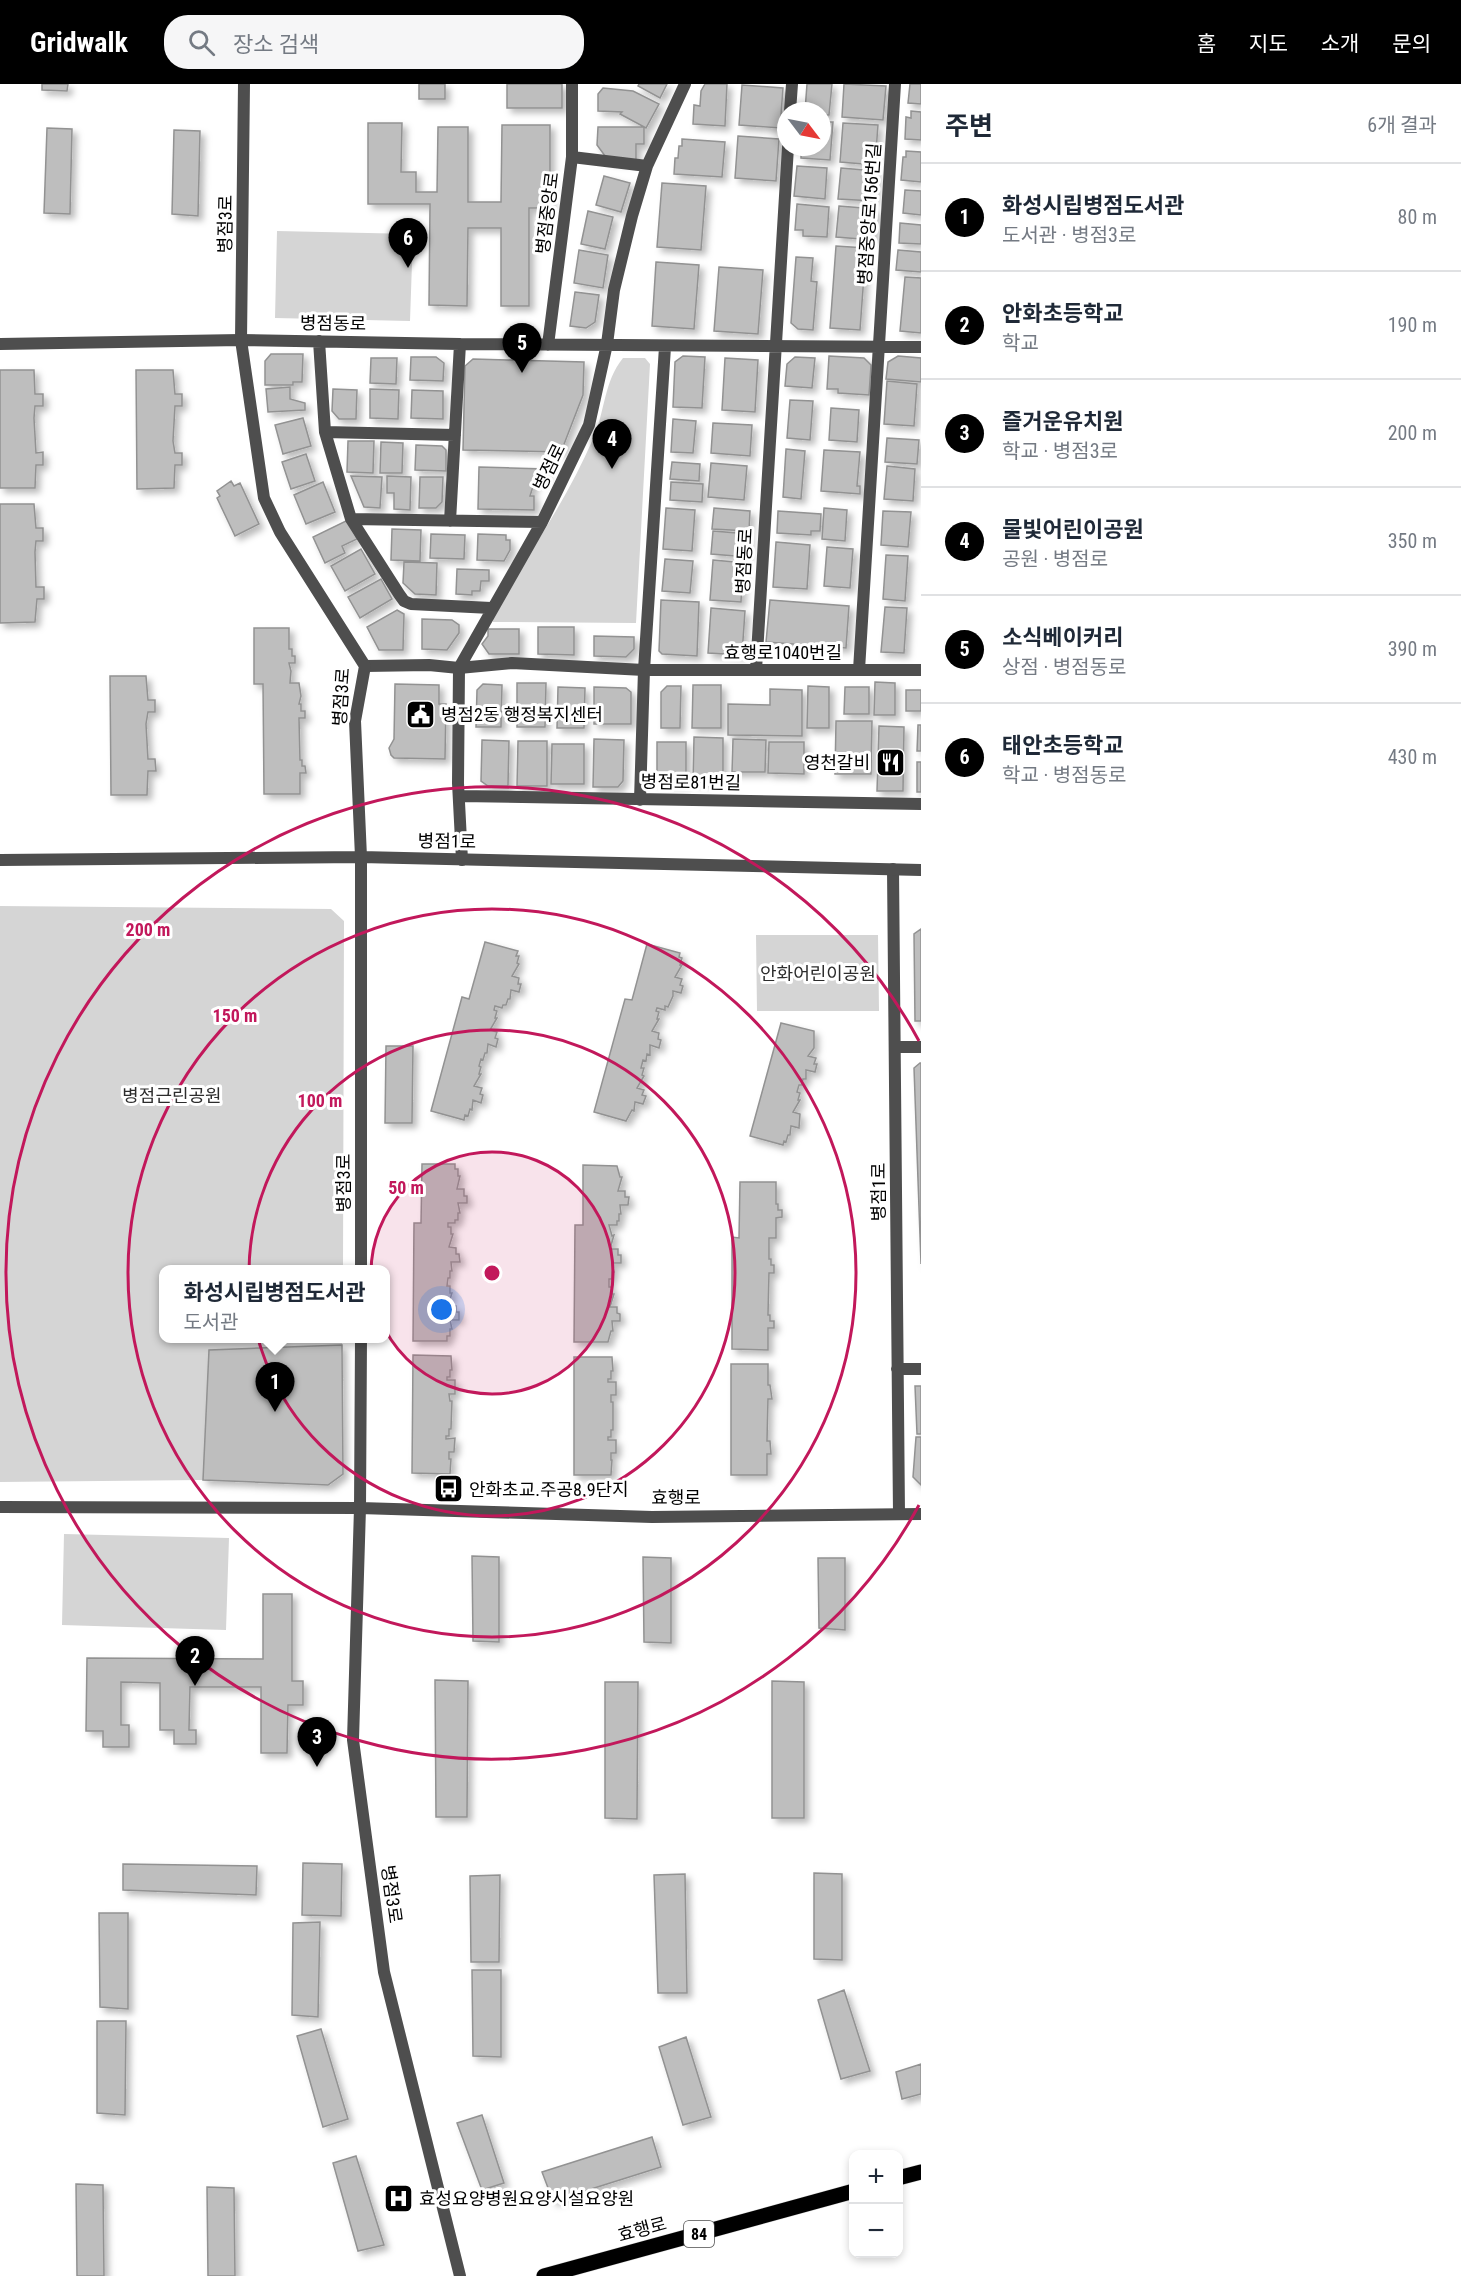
<!DOCTYPE html>
<html lang="ko">
<meta charset="utf-8">
<style>
body{margin:0;font-family:"Roboto Condensed","Noto Sans KR",sans-serif;background:#f6f6f7;color:#1f2937}
.controls{position:absolute;right:18px;bottom:18px;display:grid;overflow:hidden;border-radius:12px;box-shadow:0 3px 9px #0003}
.controls button{width:54px;height:54px;display:grid;place-items:center;padding:0;border:0;border-bottom:2px solid #e0e1e3;background:#fff;color:#1f2937;font:30px sans-serif}
.compass{position:absolute;left:777px;top:18px;width:54px;height:54px;border-radius:50%;background:#fff;box-shadow:0 3px 9px #0003;rotate:122deg}
.you{position:absolute;left:442px;top:1226px;width:21px;height:21px;margin:-15px;border:4px solid #fff;border-radius:50%;background:#1a73e8;box-shadow:0 0 0 9px #1a73e833}
.badge{display:grid;place-items:center;width:39px;height:39px;border-radius:50%;background:#000;color:#fff;font-size:20px;font-weight:700}
.pin{position:absolute;translate:-50% -50px;filter:drop-shadow(0 2px 3px #0008)}
.pin::after{content:'';position:absolute;top:32px;width:21px;height:18px;background:inherit;clip-path:polygon(0 0,100% 0,50% 100%)}
.popup{position:absolute;left:159px;top:1181px;width:231px;height:78px;box-sizing:border-box;display:grid;place-content:center;border-radius:12px;background:#fff;filter:drop-shadow(0 2px 4px #0005);font-size:20px;white-space:nowrap;color:#747a83}
.popup b{font-size:22px;color:#1f2937}
.popup::after{content:'';position:absolute;left:50%;top:100%;margin-left:-12px;border:12px solid transparent;border-top-color:#fff}
.list{margin:0;padding:0;list-style:none}
h2{display:flex;justify-content:space-between;align-items:center;height:78px;margin:0;padding:0 24px;font-size:26px}
h2 small{font-size:20px;font-weight:400;color:#747a83}
.list li{display:grid;grid-template-columns:39px 1fr auto;gap:18px;align-items:center;box-sizing:border-box;height:108px;padding:0 24px;border-top:2px solid #e0e1e3}
.list b{display:block;font-size:22px;white-space:nowrap}
.list p{margin:0;font-size:20px;white-space:nowrap;color:#747a83}
.list em{font-size:20px;font-style:normal;color:#747a83}
.icon{flex:none;width:33px;height:33px;fill:none;stroke:currentColor;stroke-width:2;stroke-linecap:round;stroke-linejoin:round}
.map{position:relative;flex:none;width:921px;height:2192px;overflow:hidden}
header{display:flex;align-items:center;gap:36px;box-sizing:border-box;height:84px;padding:0 30px;background:#000;color:#fff}
header strong{font-size:28px}
nav{display:flex;gap:33px;margin-inline-start:auto;font-size:21px}
.search{width:420px;height:54px;background:#f6f6f7;display:flex;align-items:center;gap:15px;box-sizing:border-box;padding:0 21px;border-radius:24px;color:#747a83;font-size:22px}
main{display:flex}
aside{flex:1;background:#fff}
.map>svg:first-child{display:block}
</style>
<header>
<strong>Gridwalk</strong>
<div class="search"><svg class="icon" aria-label="search" viewBox="0 0 24 24"><circle cx="10" cy="10" r="6"/><path d="M15 15l6 6"/></svg>장소 검색</div>
<nav><a>홈</a><a>지도</a><a>소개</a><a>문의</a></nav>
</header>
<main>
<div class="map">
<svg width="921" height="2192" viewBox="0 0 921 2192">
<defs>
<filter id="shadow"><feDropShadow dx="4.5" dy="4.5" stdDeviation="3" flood-color="#0004"/></filter>
</defs>
<rect width="100%" height="100%" fill="#fff"/>
<!-- green -->
<path fill="#d5d5d5" d="M277,147L413,150L410,237L275,234Z
M623,274H645L650,280L636,539L493,538L492,528C528,472 566,417 593,355C605,328 604,297 623,274Z
M0,822L331,825L344,837L343,1185L164,1186V1254H342V1261L210,1266L203,1396L0,1398Z
M756,851H878L879,927H757Z
M64,1450L229,1454L226,1546L62,1541Z"/>
<!-- building -->
<path fill="#bebebe" stroke="#929292" stroke-width="1.5" filter="url(#shadow)" d="M42,0H68L67,7L42,6Z
M419,0H445V15H419Z
M507,0H562V24H507Z
M639,0H667L660,14L638,2Z
M705,0H727L725,42L693,40L694,21L700,22L701,7Z
M807,0H832L829,31H822V27H805Z
M844,0L886,2L883,36L842,33Z
M910,0H921V20L908,19Z
M742,1L783,4L780,44L739,41Z
M603,4L633,7L659,20L646,44L620,30L622,28L598,27V10Z
M911,27L921,28V56L905,55L906,33L911,34Z
M822,38H833L830,76L801,74V63H822Z
M368,39H402L401,88H416V108H437L438,43H468V118H501L502,41H550V124H529V222H501V144H468L467,222L429,221L430,120H368Z
M843,39L878,41L875,81L840,78Z
M598,43H644V60H636V76H608L597,61Z
M47,44L72,45L70,130L44,129Z
M174,46L200,47L198,132L172,130Z
M738,52L779,55L776,97L735,94Z
M682,55L725,58L722,93L674,90L675,74H678L679,62H682Z
M906,67L921,68V98L901,96L903,73H906Z
M797,82L827,84L825,115L794,112Z
M841,84L876,87L874,117L838,115Z
M604,92L630,99L621,128L596,121Z
M662,99L706,102L701,166L657,163Z
M905,106L921,107V131L903,129Z
M797,120L829,123L827,153L803,152V146H795Z
M839,122L876,125L873,156L836,153Z
M588,127L613,133L605,165L581,160Z
M900,139L921,141V160L899,159Z
M836,162L866,164L860,246L830,244Z
M579,166L608,171L603,204L574,199Z
M898,166L921,168V188L896,186Z
M796,173L813,174L811,197L817,198L813,246L798,245L791,239Z
M656,178L699,181L694,245L652,242Z
M719,183L763,186L758,250L714,247Z
M905,193L921,194V249L900,247Z
M575,208L599,211L595,238L586,244L570,242Z
M271,270H303L302,298H293V301H265V277Z
M683,272L705,273L702,324L673,323L675,278Z
M829,272L864,274L871,281L869,311L838,309V305H827Z
M898,272L921,274V298L886,295L888,278Z
M411,273H436L444,279L443,297L410,296Z
M795,273L815,274L812,304L785,302L787,280Z
M371,274H397L396,300L370,299Z
M725,274L758,276L755,328L722,326Z
M473,275L584,278L583,311L561,368L463,366L465,282Z
M0,286H34L35,310H43V322H35L34,334L36,369L43,368V381H36L35,404H0Z
M136,286H173L175,310H182V322H175L173,357L175,369H182V381H175L174,404L137,405Z
M887,297L917,300L914,342L884,340Z
M290,303V315L305,319V326L268,328L266,305Z
M333,305L357,306L356,335H339L332,327Z
M370,305L399,306L398,335L370,334Z
M412,306L443,307V335L411,334Z
M790,316L813,317L810,356L787,354Z
M831,324L859,326L857,358L829,356Z
M303,334L311,362L283,370L275,341Z
M673,335L696,337L693,369L671,368Z
M713,339L752,341L750,372L711,369Z
M887,354L919,356L917,380L885,378Z
M348,357H374L373,389L347,388Z
M381,358L403,359L402,389H380Z
M416,361L442,362L446,366V387L415,386Z
M786,365L805,367L801,415L783,413Z
M824,366L860,368L857,402H860V410L821,407Z
M306,370L315,397L291,405L282,378Z
M672,378L700,380L699,397L670,395Z
M711,379L747,382L744,416L708,413Z
M887,382L915,385L913,417L884,415Z
M479,383L546,385L545,396H535L530,412H534V426L478,425Z
M351,392L382,393L380,424L364,423Z
M387,392L411,393L410,426L394,425V409H387Z
M420,393H443L442,418L436,424H419Z
M231,397L234,402L240,399L259,440L235,452L217,414L220,412L217,407Z
M323,398L335,428L306,440L294,411Z
M671,398L703,400L702,418L670,416Z
M0,420H34L36,444H43V457H36L35,468L36,503H44V515H37L35,538L0,539Z
M666,424L695,426L692,467L663,465Z
M714,424L750,427L749,447L712,445Z
M824,424L847,426L845,457L822,455Z
M778,427L821,430L820,447H811V451L777,449Z
M883,427L911,428L908,463L881,461Z
M348,436L357,455L342,462L345,469L325,479L313,453Z
M392,445L421,446L420,477L391,476Z
M713,447L749,450L747,473L711,470Z
M431,450L465,451L464,475L430,474Z
M478,450L506,451V456H510V466L504,477L477,476Z
M776,458L810,461L807,505L773,503Z
M827,463L853,465L850,504L824,502Z
M361,465L375,490L345,507L331,482Z
M886,471L908,472L905,517L883,515Z
M665,475L693,477L690,509L662,507Z
M713,476L735,478V484H743L741,518L710,516Z
M404,478L437,479L436,511L415,510L403,499Z
M457,485L489,486V497H481L480,507H472V511L456,510Z
M381,495L392,515L360,534L348,513Z
M661,516L699,518L697,572L662,570L659,567Z
M770,516L849,522L846,564L766,558Z
M885,523L907,524L904,569L881,568Z
M711,524L745,527L742,571L708,569Z
M397,526L404,530L403,566H379L367,543Z
M422,535L452,536L459,541V549L447,566L422,565Z
M538,543H574V571L538,570Z
M254,544H289V565H292V572H295V579H289L291,587L290,599H299L301,612L299,620H301V627H305V634H299L300,676H302V682H305L306,689H300V710H264L263,600H254Z
M488,545H519V570H489L482,560L488,552Z
M594,552L634,553V565L626,573L594,572Z
M110,592H146L148,616H155V628H148L146,640L148,675H155L156,687H148L147,711H111Z
M875,598L895,599V631H874Z
M517,599H546L545,643H517Z
M395,600L439,601V620H446L445,675L394,674L391,671L389,664L394,655Z
M483,600L502,601L501,643H476L477,606Z
M693,601H721V644H692Z
M667,602H681L680,644H661V608Z
M808,602L829,603V644H807Z
M558,603L585,604L584,644H557Z
M594,603L626,604L631,608V640H594Z
M845,603H869V630H844Z
M770,605L802,606V652L728,651V620L770,621Z
M906,606H921V627H906Z
M836,637H872L871,690H835Z
M918,641H921V667H917Z
M879,642L904,643L903,707H877Z
M694,653L723,654V698H693Z
M594,655L624,656L623,697L618,703H593Z
M733,655L766,656L765,688H732Z
M482,656L509,657L508,702H488L481,697Z
M518,657H547V702H517Z
M657,658H686V699H657Z
M769,658H804V690L768,689Z
M552,660H584V700H551Z
M917,678H921V708H917Z
M921,845V937H915L914,850Z
M485,858L518,867L516,872H519L517,879L519,880L512,892L519,894L518,900H521L519,908L511,906L510,915H508L506,921H503L502,924L495,922L494,926L497,927L495,934H497L490,946L497,948L495,954L498,955L496,963L488,960L487,969H485L483,976L481,975L479,982L481,983L479,990H481L474,1002L482,1004L480,1010L483,1011L481,1019L473,1016L472,1026L470,1025L468,1032L465,1031L464,1036L431,1027L462,913L469,915Z
M647,860L680,869L679,873L682,874L680,881H682L675,893L682,895L680,901L683,902L681,909L673,907V912L668,923L665,922V926L657,924L656,927L659,928L657,935H659L652,947L659,949L658,955L661,956L659,964L650,961V971L647,970L646,977L643,976L641,984H644L642,991L644,992L637,1004L644,1006L642,1011L646,1012L643,1020L635,1018L634,1027L632,1026L626,1037L594,1028L625,915L632,916Z
M781,939L814,947V964L808,972L816,974L814,980H817L815,988L806,986V995H803L802,1001H799L797,1008L800,1009L798,1016H800L793,1028L800,1030L799,1044L791,1042L790,1051H788L786,1058L784,1057L783,1061L750,1052Z
M386,962H413L412,1039H385Z
M920,979H921V1180L914,984Z
M422,1080H455V1085H458V1092H460L457,1105H464V1112H467V1119H458L460,1129H458V1136H455V1139H448V1143H451V1150H453L449,1163L456,1164V1170H459L460,1178H451L452,1187H450V1194H448L447,1202H450V1209H452L448,1222H456V1228H459V1236H450L452,1245H450V1252H447V1257H413L414,1139H421Z
M583,1081L617,1082L620,1093H622L618,1107H625V1113H629L628,1121H620L621,1130H619V1137H617V1141H609L612,1152L614,1151L610,1165H618V1171H621V1179H612L614,1188H612V1195H609V1203H612V1210H614L610,1223H617V1229L620,1230V1237H612L613,1247H611L608,1258H574L575,1141H583Z
M740,1098H776V1120H778V1126H782V1133L776,1134V1154H769V1175H771V1181H774V1189H769L768,1231H770V1237H774V1244H768V1266L732,1265V1153L739,1154Z
M342,1261L343,1390L328,1401L203,1396L209,1266Z
M413,1271L451,1272L452,1286H450V1293H447V1296H455V1310H449L450,1317H452L451,1345H449V1352H446V1355L455,1354L454,1368H449V1375H451L450,1390L412,1389Z
M574,1273H612L613,1287H611V1295H608V1298H616V1311H611V1318H613V1346H611V1353H608V1356H616V1369H611V1376H612L611,1391H574Z
M731,1280H768V1301H770L772,1315H768L767,1357H770L771,1370H767V1391H731Z
M915,1302H921V1350H917Z
M916,1353H921V1401L913,1393Z
M472,1472L499,1473V1558L473,1557Z
M643,1473L671,1474V1559L644,1558Z
M818,1474H845V1546L819,1544Z
M263,1510H292V1597H303V1621H288L287,1669H261V1603H190L189,1646H196V1660H174V1646H160V1599L121,1598V1641H129V1663H103V1647H86L87,1574L263,1575Z
M435,1596L468,1597L467,1733H436Z
M772,1597L804,1598V1734H772Z
M605,1598H638L637,1735L605,1734Z
M303,1779L342,1780L341,1832L302,1831Z
M123,1780L257,1782L256,1811L123,1806Z
M814,1789L842,1790V1876L814,1875Z
M685,1790L687,1909H658L654,1791Z
M500,1791L499,1878H471L470,1792Z
M99,1829H128V1925L100,1923Z
M320,1838L318,1933L292,1931L293,1839Z
M472,1886H501V1973L473,1972Z
M844,1906L870,1987L841,1995L818,1916Z
M97,1937H126L125,2031L97,2029Z
M321,1945L348,2035L323,2043L297,1952Z
M686,1953L711,2033L683,2041L659,1963Z
M921,1980V2010L902,2015L896,1988Z
M482,2031L504,2099L482,2106L457,2039Z
M652,2053L661,2083L553,2117L542,2088Z
M356,2072L384,2161L358,2167L333,2079Z
M76,2100L103,2101L104,2192H77Z
M207,2103L234,2104L235,2192H208Z"/>
<g fill="none" stroke-linecap="round" stroke-linejoin="round">
<defs>
<path id="primary" d="M898,2094L921,2088
M544,2192L854,2107"/>
</defs>
<!-- primary casing -->
<use href="#primary" stroke="#dbdbdb" stroke-width="16"/>
<!-- minor -->
<path stroke="#4e4e4e" stroke-width="12" d="M790,27L792,0
M572,73L647,82
M319,257L325,348L351,435L399,510L404,517L411,520L491,524
M0,260L241,256L460,260L921,263
M548,261L572,73V0
M325,348L455,351
M351,435L542,438
M450,437L460,260
M365,582L429,581L459,584L512,579L644,586H921
M756,586L788,63
M859,586L895,0
M460,712L921,720
M640,716L644,586L665,263
M462,776L458,699L459,584L542,438L589,341L607,260L614,206L632,132L647,82L685,0
M893,785L899,1430
M895,963H921
M897,1285H921"/>
<!-- tertiary -->
<path stroke="#4e4e4e" stroke-width="12" d="M244,0L241,256L264,414L280,448L365,582L355,637L361,773V1186
M0,776L361,773L921,786
M361,1254L360,1424L353,1656L384,1888L460,2192
M0,1423L360,1424L652,1433L921,1430"/>
<!-- primary -->
<use href="#primary" stroke="#000" stroke-width="15"/>
</g>
<!-- distance rings -->
<circle cx="492" cy="1189" r="121" fill="#c2185b" fill-opacity=".12"/>
<g fill="none" stroke="#c2185b" stroke-width="3">
<circle cx="492" cy="1189" r="121"/>
<circle cx="492" cy="1189" r="243"/>
<circle cx="492" cy="1189" r="364"/>
<path d="M919 1421A486 486 0 1 1 919 957"/>
</g>
<!-- icons -->
<defs>
<symbol id="civic-square" viewBox="-11 -11 22 22"><rect x="-9" y="-9" width="18" height="18" rx="4" fill="#000" stroke="#fff"/><path d="M-.6-6.5H3V-4.5H.6V-3L4-1V1h2V6H-6V1h2V-1L-.6-3ZM-1.2 2.5V6h2.4V2.5Z" fill="#fff"/></symbol>
<symbol id="restaurant-square" viewBox="-11 -11 22 22"><rect x="-9" y="-9" width="18" height="18" rx="4" fill="#000" stroke="#fff"/><path d="M-5-6h1v4h1v-4h1v4h1v-4h1v5L-1.5 .5V6h-2V.5L-5-1ZM5-6V6H3V1.5H1.5Q1.5-4 5-6Z" fill="#fff"/></symbol>
<symbol id="bus-square" viewBox="-11 -11 22 22"><rect x="-9" y="-9" width="18" height="18" rx="4" fill="#000" stroke="#fff"/><path d="M-5-6H5V4H4V6H2V4H-2V6H-4V4H-5ZM-3.5-4V0h7V-4ZM-3.5 1.2v1.5H-2V1.2ZM2 1.2v1.5H3.5V1.2Z" fill="#fff"/></symbol>
<symbol id="hospital-square" viewBox="-11 -11 22 22"><rect x="-9" y="-9" width="18" height="18" rx="4" fill="#000" stroke="#fff"/><path d="M-5-5h3v3.5h4V-5h3V5h-3V1.5h-4V5h-3Z" fill="#fff"/></symbol>
</defs>
<g fill-rule="evenodd">
<use href="#civic-square" x="404" y="614" width="33" height="33"/>
<use href="#restaurant-square" x="874" y="662" width="33" height="33"/>
<use href="#bus-square" x="432" y="1388" width="33" height="33"/>
<use href="#hospital-square" x="382" y="2098" width="33" height="33"/>
</g>
<g text-anchor="middle" dominant-baseline="central" stroke-width="6" stroke-linejoin="round" paint-order="stroke">
<!-- shield labels -->
<rect fill="#fff" stroke="#4c4c4c" stroke-width="1.5" x="684" y="2137" width="30" height="26" rx="4.5"/>
<g font-size="16" font-weight="bold" fill="#000">
<text x="699" y="2150">84</text>
</g>
<!-- street labels -->
<g font-size="18" fill="#000" stroke="#fff">
<text transform="translate(547 129) rotate(-83)">병점중앙로</text>
<text transform="translate(869 130) rotate(-86)">병점중앙로156번길</text>
<text transform="translate(225 140) rotate(-89)">병점3로</text>
<text transform="translate(333 239) rotate(1)">병점동로</text>
<text transform="translate(549 383) rotate(-64)">병점로</text>
<text transform="translate(744 477) rotate(-87)">병점동로</text>
<text x="783" y="568">효행로1040번길</text>
<text transform="translate(341 613) rotate(-86)">병점3로</text>
<text transform="translate(691 698) rotate(1)">병점로81번길</text>
<text transform="translate(447 757) rotate(1)">병점1로</text>
<text transform="translate(343 1099) rotate(-90)">병점3로</text>
<text transform="translate(878 1108) rotate(-90)">병점1로</text>
<text x="676" y="1413">효행로</text>
<text transform="translate(392 1810) rotate(82)">병점3로</text>
<text transform="translate(642 2145) rotate(-15)">효행로</text>
</g>
<!-- poi labels -->
<g font-size="18" fill="#000" stroke="#fff" text-anchor="start">
<text x="441" y="630">병점2동 행정복지센터</text>
<text x="870" y="678" text-anchor="end">영천갈비</text>
<text x="469" y="1405">안화초교.주공8.9단지</text>
<text x="419" y="2114">효성요양병원요양시설요양원</text>
</g>
<!-- park labels -->
<g font-size="18" fill="#2c2c2c" stroke="#fff">
<text x="818" y="889">안화어린이공원</text>
<text x="172" y="1011">병점근린공원</text>
</g>
</g>
<circle cx="492" cy="1189" r="9" fill="#c2185b" stroke="#fff" stroke-width="3"/>
<g font-size="18" text-anchor="middle" font-weight="bold" fill="#c2185b" stroke="#fff" stroke-width="6" stroke-linejoin="round" paint-order="stroke">
<text x="148" y="852">200 m</text>
<text x="235" y="938">150 m</text>
<text x="320" y="1023">100 m</text>
<text x="406" y="1110">50 m</text>
</g>
</svg>
<div class="controls">
<button>+</button>
<button>−</button>
</div>
<svg class="compass" viewBox="-18 -18 36 36"><path d="M0-13l5 13h-10z" fill="#e53935"/><path d="M0 13l5-13h-10z" fill="#747a83"/></svg>
<div class="you"></div>
<div class="pin badge" style="left:275px;top:1328px">1</div>
<div class="popup"><b>화성시립병점도서관</b>도서관</div>
<div class="pin badge" style="left:195px;top:1602px">2</div>
<div class="pin badge" style="left:317px;top:1683px">3</div>
<div class="pin badge" style="left:612px;top:385px">4</div>
<div class="pin badge" style="left:522px;top:289px">5</div>
<div class="pin badge" style="left:408px;top:184px">6</div>
</div>
<aside>
<h2>주변<small>6개 결과</small></h2>
<ul class="list">
<li><span class="badge">1</span><div><b>화성시립병점도서관</b><p>도서관 · 병점3로</p></div><em>80 m</em></li>
<li><span class="badge">2</span><div><b>안화초등학교</b><p>학교</p></div><em>190 m</em></li>
<li><span class="badge">3</span><div><b>즐거운유치원</b><p>학교 · 병점3로</p></div><em>200 m</em></li>
<li><span class="badge">4</span><div><b>물빛어린이공원</b><p>공원 · 병점로</p></div><em>350 m</em></li>
<li><span class="badge">5</span><div><b>소식베이커리</b><p>상점 · 병점동로</p></div><em>390 m</em></li>
<li><span class="badge">6</span><div><b>태안초등학교</b><p>학교 · 병점동로</p></div><em>430 m</em></li>
</ul>
</aside>
</main>
